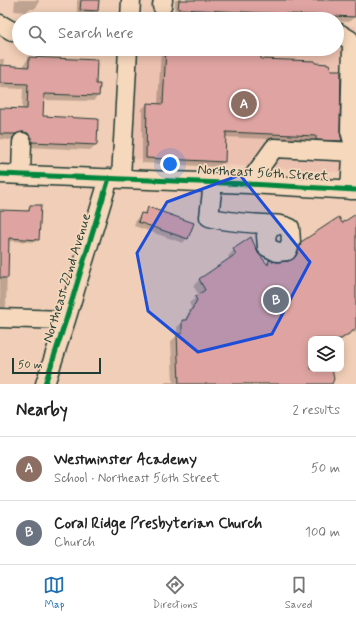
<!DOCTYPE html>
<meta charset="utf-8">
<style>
body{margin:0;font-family:Mynerve,sans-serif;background:#f6f6f6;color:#222}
.controls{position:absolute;right:12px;bottom:12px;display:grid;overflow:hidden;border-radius:8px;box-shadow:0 2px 10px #0003}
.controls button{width:36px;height:36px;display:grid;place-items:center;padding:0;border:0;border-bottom:1px solid #e0e0e0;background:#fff;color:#222;font:20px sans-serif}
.scale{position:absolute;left:12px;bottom:10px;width:89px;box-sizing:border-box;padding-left:4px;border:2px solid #1f3d34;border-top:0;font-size:11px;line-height:14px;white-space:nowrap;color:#1f3d34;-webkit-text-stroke:3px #f6d8bc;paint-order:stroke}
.you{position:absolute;left:170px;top:164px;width:14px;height:14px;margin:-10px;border:3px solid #fff;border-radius:50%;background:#1a73e8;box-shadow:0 0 0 6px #1a73e833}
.badge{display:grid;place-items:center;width:26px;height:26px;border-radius:50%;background:#1f6fb2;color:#fff;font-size:13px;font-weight:700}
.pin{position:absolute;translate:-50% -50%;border:2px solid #fff;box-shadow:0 1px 4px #0006}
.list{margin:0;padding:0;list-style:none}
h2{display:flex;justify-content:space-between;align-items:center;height:52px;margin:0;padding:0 16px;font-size:17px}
h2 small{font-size:13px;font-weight:400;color:#767676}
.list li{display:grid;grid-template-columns:26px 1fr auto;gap:12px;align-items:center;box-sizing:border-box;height:64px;padding:0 16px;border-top:1px solid #e0e0e0}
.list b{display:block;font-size:15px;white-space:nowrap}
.list p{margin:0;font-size:13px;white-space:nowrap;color:#767676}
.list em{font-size:13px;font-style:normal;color:#767676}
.icon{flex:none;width:22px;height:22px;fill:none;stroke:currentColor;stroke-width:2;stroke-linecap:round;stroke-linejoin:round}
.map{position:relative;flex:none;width:356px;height:384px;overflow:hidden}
.search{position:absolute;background:#fff;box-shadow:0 2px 10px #0003;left:12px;right:12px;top:12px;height:44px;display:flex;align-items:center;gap:10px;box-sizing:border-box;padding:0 14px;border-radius:22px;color:#767676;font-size:15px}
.sheet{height:180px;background:#fff}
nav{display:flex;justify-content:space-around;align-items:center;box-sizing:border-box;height:56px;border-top:1px solid #e0e0e0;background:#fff;font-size:11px;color:#767676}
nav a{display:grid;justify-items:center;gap:2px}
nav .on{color:#1f6fb2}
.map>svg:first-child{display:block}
</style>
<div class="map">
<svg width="356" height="384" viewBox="0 0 356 384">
<rect width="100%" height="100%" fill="#f1ceb7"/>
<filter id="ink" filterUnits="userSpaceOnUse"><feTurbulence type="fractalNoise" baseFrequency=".025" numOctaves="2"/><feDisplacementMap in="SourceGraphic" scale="8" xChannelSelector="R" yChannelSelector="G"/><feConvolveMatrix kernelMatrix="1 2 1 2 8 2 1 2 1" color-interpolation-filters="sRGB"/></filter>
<g filter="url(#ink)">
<!-- built -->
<path fill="#ecc1b0" d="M137,16L207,19H137Z
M337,25L356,26V173L130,159L135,49H337Z"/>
<!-- shadow -->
<path fill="#0003" d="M15,0H39L38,5L34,9H29L26,12L14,11Z
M77,0H98L97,10L93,14H77Z
M175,0H354V17L349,22L337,21V19H289L194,15L193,19H174Z
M161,49H260V60L338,131L341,140L336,145L311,141L225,137L224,162L219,167L142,163V109L147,104L158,105Z
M29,58L95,85L98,96L93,101L43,100L42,117L96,145L90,150L27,147L17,137L9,140L0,139V109L22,110L23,89L0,88V59H4L3,67L24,68V64Z
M30,206L38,239L35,242L8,241L6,307L3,310H0V211L27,212Z
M149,209L187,238L183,243L134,226L137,218Z
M356,216V333L353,332L341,340L311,339V369H331V384H164L166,382H173L171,341L177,336V327L184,321L191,307L189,303L199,295L193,286L199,280L230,260L228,256L234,250L257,253L266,264L269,261L278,263L291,261L296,249L302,243Z"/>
<!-- building -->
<path fill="#dfa4a1" stroke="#1f3d34" d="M81,0H99L98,11L80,10Z
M179,0H355V17L178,9Z
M166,49H261V59L315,61V63L329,64L331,70H341L340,131L342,141L316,140V136L226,132L225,162L146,158L147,103L163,104Z
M29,57L97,60L96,84H100L99,96L44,94L43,116L98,119L97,145L32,142L28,133L23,132L15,134H0V108L27,109L28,84L0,83V65L29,67Z
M30,205H41L39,240L9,238L8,278H0V210L29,211Z
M148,207L194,223L188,239L138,222L141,213L146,214Z
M356,214V329L341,339H311V369H332L334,379L332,384H179L177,334H182V320H186L197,300L195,297L205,290L199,279L236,254L233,249L251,237L258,253L268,265L269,260L278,262L288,261L296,256L301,242L339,217L342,223Z"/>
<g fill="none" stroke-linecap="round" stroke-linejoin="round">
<defs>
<path id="minor" d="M162,6L163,0
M130,19L131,0
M0,24L12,31H19
M337,32L350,40L352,46L350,131L353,142L350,190
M0,174L248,184L356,190
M21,175L22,142
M121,178L128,49
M213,183L209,217C227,222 244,223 263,224C273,225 280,223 290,228L291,242L287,251L277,252L267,247L266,236L271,225
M248,184L274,148L356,152
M0,318L66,320
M45,384L66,320L109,178"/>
</defs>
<!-- minor casing -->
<use href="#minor" stroke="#1f3d34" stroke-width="21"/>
<!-- minor -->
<use href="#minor" stroke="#f6d8bc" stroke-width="18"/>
<defs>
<path id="cycleway" d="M0,174L248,184L356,190
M45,384L66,320L109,178"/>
</defs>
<!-- cycleway casing -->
<use href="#cycleway" stroke="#f6d8bc" stroke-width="8"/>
<!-- cycleway -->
<use href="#cycleway" stroke="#00873e" stroke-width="5"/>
</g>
</g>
<!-- marked area -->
<path fill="#1d4ed8" fill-opacity="0.2" stroke="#1d4ed8" stroke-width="3" stroke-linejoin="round" d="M240,175L310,262L272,334L198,352L148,311L137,253L167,202Z"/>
<g text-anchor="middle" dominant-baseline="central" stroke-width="3.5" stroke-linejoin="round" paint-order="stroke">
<!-- street labels -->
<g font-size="14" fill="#1f3d34" stroke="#f6d8bc">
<text transform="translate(263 173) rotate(3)">Northeast 56th Street</text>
<text transform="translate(67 278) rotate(-73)">Northeast 22nd Avenue</text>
</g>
</g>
</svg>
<div class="controls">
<button><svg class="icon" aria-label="layers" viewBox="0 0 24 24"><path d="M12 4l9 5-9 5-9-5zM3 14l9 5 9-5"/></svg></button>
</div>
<div class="scale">50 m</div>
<div class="you"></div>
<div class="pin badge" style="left:244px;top:104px;background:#8d6e63">A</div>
<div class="pin badge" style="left:276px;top:300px;background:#6b7280">B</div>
<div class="search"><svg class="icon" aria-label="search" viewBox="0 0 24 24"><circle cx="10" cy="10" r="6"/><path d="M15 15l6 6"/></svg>Search here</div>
</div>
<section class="sheet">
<h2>Nearby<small>2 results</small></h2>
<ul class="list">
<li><span class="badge" style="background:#8d6e63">A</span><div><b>Westminster Academy</b><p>School · Northeast 56th Street</p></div><em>50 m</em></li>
<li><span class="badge" style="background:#6b7280">B</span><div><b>Coral Ridge Presbyterian Church</b><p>Church</p></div><em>100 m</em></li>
</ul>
</section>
<nav>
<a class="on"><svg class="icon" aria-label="map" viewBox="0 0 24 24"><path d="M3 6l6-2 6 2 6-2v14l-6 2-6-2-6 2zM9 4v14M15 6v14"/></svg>Map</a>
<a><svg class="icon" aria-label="directions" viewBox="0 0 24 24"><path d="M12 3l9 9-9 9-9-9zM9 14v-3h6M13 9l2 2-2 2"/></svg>Directions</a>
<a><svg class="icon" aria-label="saved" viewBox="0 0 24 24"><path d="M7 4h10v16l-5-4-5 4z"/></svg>Saved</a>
</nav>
